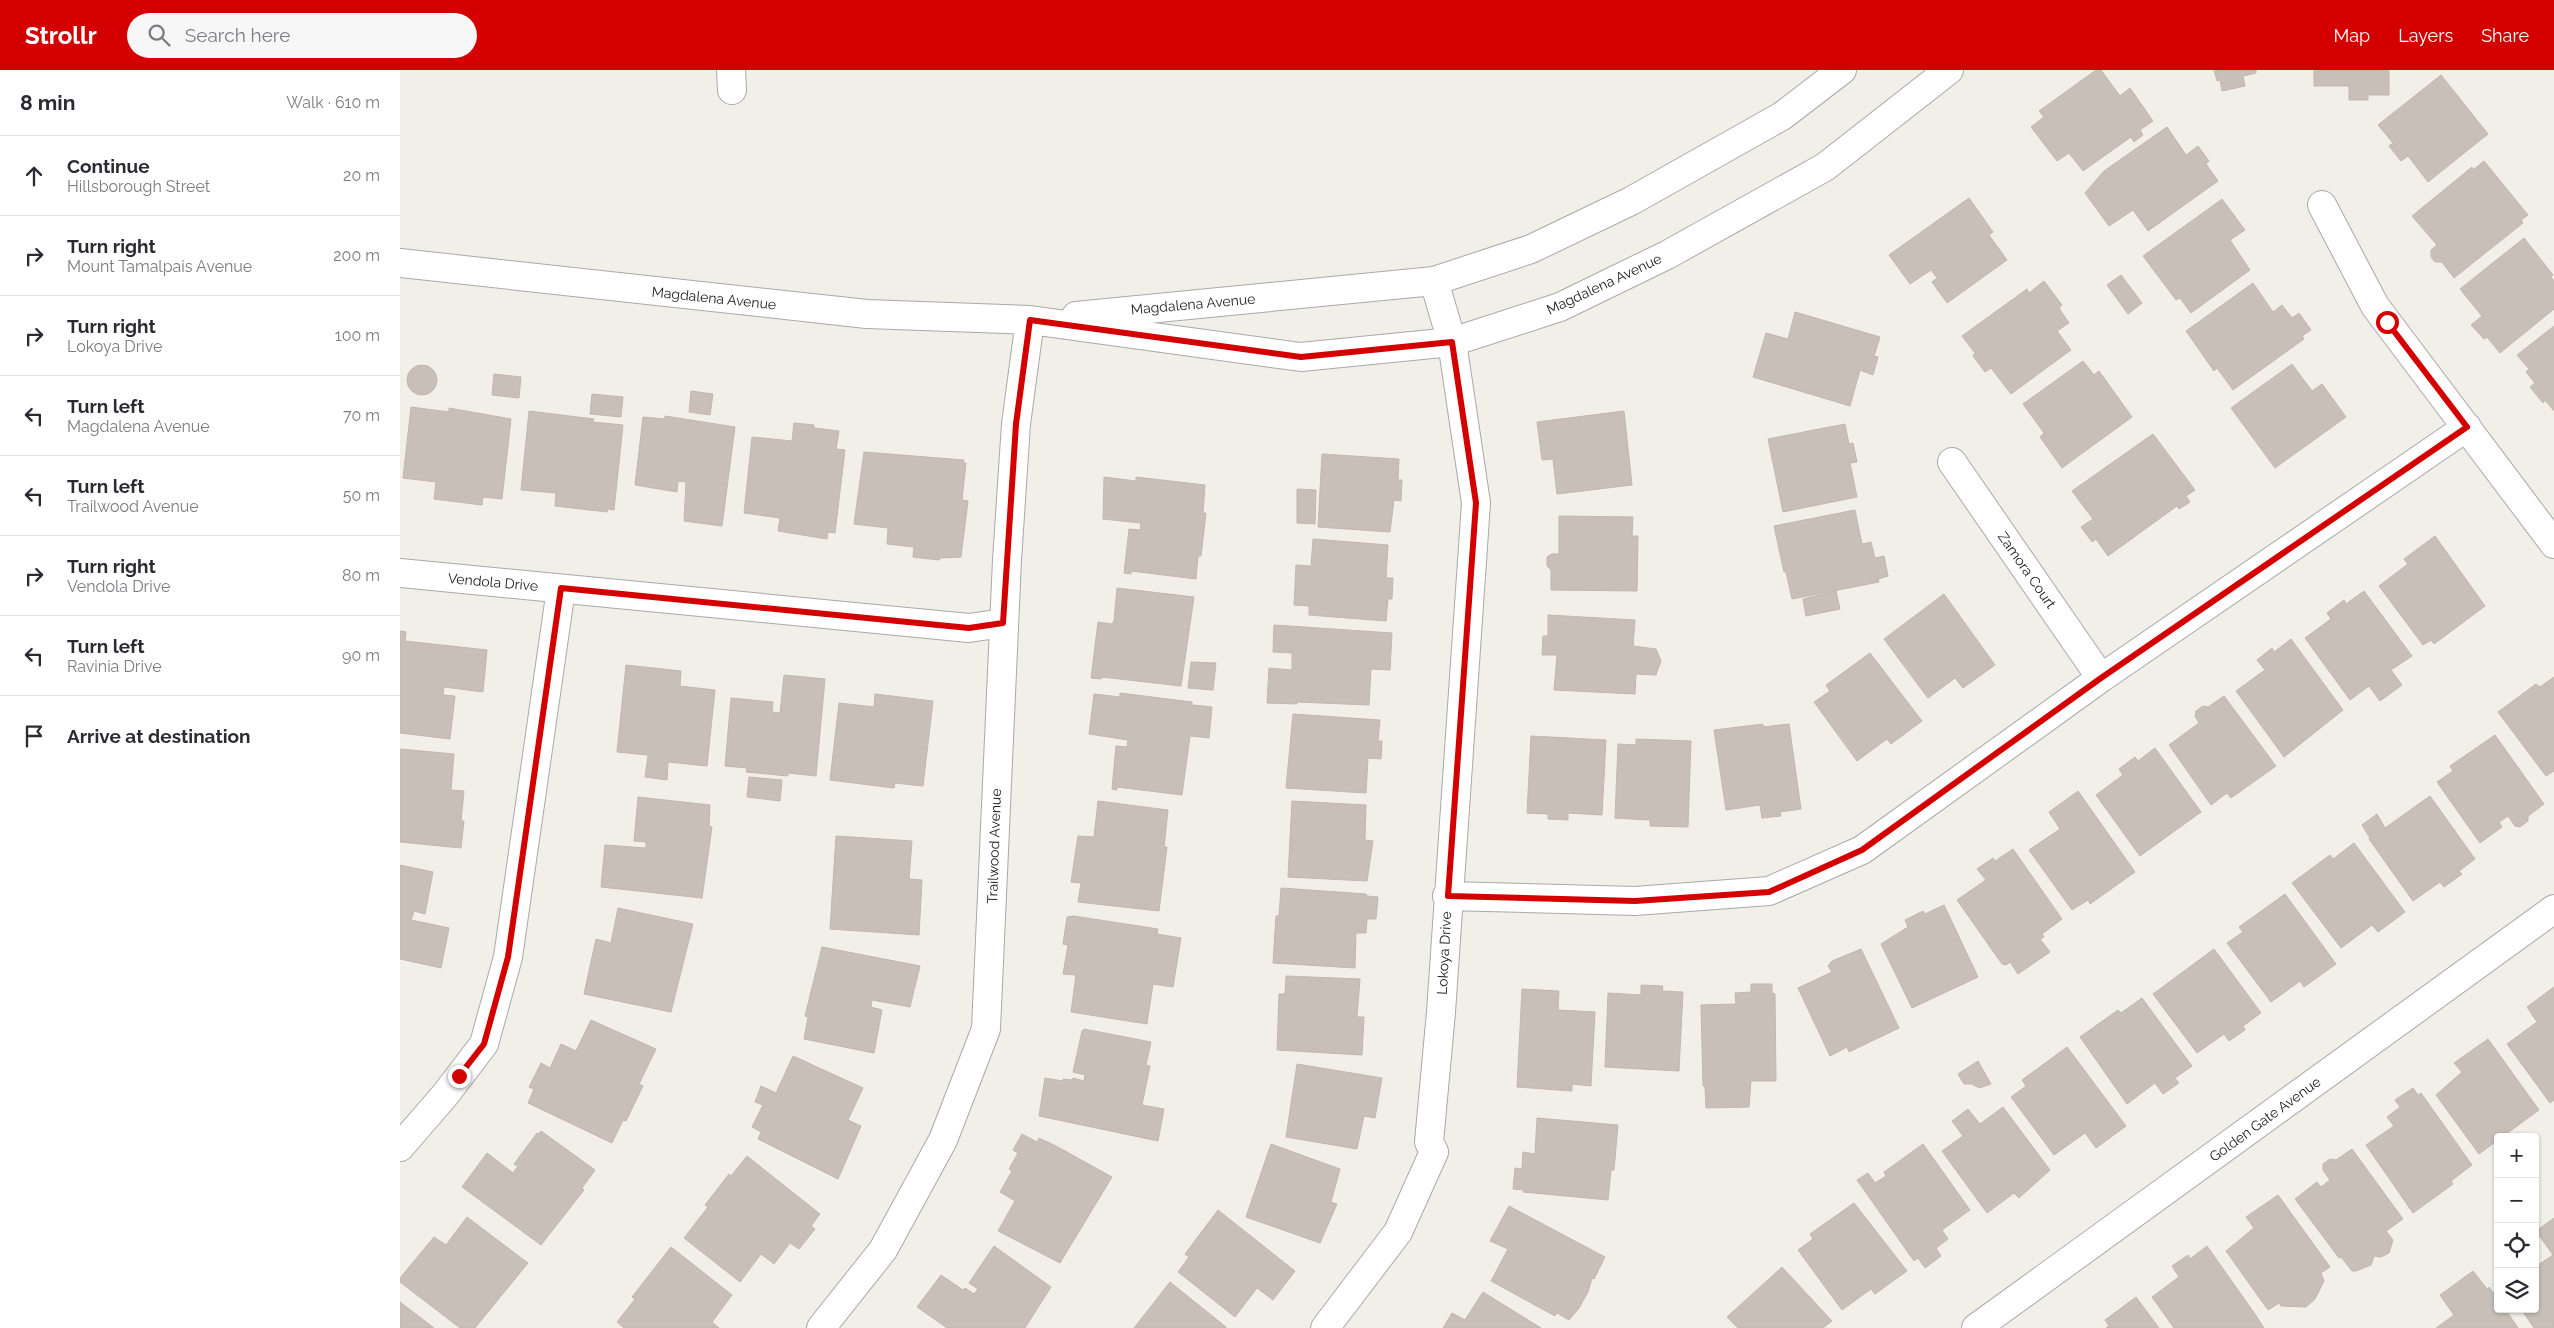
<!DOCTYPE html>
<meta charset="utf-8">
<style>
body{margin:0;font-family:Raleway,sans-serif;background:#f7f7f7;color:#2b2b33}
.controls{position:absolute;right:15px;bottom:15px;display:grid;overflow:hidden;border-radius:5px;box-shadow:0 1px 4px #0004}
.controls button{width:45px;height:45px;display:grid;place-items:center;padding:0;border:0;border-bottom:1px solid #e1e1e2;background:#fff;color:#2b2b33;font:25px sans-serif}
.stop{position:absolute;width:15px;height:15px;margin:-11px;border:4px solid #d40000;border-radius:50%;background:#fff}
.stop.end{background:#d40000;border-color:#fff;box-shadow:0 1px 5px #0008}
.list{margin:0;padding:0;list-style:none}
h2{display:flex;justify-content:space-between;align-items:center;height:65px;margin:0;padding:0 20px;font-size:21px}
h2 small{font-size:16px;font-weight:400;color:#7c7c81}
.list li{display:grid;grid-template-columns:32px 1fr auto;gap:15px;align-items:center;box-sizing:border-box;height:80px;padding:0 20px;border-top:1px solid #e1e1e2}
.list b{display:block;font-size:19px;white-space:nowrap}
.list p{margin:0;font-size:16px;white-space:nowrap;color:#7c7c81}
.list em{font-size:16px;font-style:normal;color:#7c7c81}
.icon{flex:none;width:28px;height:28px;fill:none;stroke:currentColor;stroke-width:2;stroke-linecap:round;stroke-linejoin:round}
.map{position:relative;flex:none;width:2154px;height:1258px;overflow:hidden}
header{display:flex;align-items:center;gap:30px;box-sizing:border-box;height:70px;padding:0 25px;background:#d40000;color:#fff}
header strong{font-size:24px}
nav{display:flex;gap:28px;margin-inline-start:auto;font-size:18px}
.search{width:350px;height:45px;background:#f7f7f7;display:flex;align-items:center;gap:12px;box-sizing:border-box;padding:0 18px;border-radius:28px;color:#7c7c81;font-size:19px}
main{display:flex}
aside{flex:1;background:#fff}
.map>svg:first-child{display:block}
</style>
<header>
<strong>Strollr</strong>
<div class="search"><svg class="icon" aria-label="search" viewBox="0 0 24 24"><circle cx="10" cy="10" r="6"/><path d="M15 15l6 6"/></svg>Search here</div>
<nav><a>Map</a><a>Layers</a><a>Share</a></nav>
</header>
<main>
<aside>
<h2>8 min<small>Walk · 610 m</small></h2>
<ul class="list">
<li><svg class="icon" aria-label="ahead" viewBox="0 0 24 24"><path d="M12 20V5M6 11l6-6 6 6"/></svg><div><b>Continue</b><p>Hillsborough Street</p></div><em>20 m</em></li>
<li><svg class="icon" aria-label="right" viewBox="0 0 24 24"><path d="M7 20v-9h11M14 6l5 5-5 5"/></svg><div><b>Turn right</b><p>Mount Tamalpais Avenue</p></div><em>200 m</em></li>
<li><svg class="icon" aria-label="right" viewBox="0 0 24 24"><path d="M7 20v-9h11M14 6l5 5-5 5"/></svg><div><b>Turn right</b><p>Lokoya Drive</p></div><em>100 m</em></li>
<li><svg class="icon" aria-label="left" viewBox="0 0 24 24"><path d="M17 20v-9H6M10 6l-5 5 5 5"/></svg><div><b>Turn left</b><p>Magdalena Avenue</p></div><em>70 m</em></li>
<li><svg class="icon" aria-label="left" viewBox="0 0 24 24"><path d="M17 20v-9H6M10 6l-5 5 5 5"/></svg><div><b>Turn left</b><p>Trailwood Avenue</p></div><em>50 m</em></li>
<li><svg class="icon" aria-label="right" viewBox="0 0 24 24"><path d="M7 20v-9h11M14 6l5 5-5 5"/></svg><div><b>Turn right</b><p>Vendola Drive</p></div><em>80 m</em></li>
<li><svg class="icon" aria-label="left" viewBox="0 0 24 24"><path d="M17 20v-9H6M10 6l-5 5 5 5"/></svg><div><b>Turn left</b><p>Ravinia Drive</p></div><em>90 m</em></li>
<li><svg class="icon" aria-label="arrive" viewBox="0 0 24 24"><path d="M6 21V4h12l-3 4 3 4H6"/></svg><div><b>Arrive at destination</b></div></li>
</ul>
</aside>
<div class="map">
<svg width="2154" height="1258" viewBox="0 0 2154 1258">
<rect width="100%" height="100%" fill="#f2efe9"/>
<!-- building -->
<path fill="#c7bfb8" stroke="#c4b6ab" d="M1696,0H1701L1720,26L1730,18L1753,51L1740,60L1743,65L1734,72L1731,67L1683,101L1669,83L1657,91L1631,57L1644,47L1639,41Z
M1814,0H1856V3L1843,6L1845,16L1822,21L1820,10L1817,11Z
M1914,0H1989V25H1968V30H1949V16H1914Z
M2041,5L2088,64L2028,112L2008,86L2001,91L1989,76L1993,73L1978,55Z
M1767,57L1786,85L1798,76L1809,91L1806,94L1818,111L1748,161L1733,140L1709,156L1685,123L1704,101Z
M2084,91L2128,145L2121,150L2123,153L2054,208L2042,192H2035L2031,187V180L2037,175L2012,146L2072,97L2073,100Z
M1569,128L1593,162L1589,165L1607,190L1547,233L1532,212L1537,208L1531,200L1510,214L1489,185Z
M1822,129L1845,160L1830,170L1850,200L1791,243L1780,228L1776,230L1743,186Z
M2124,168L2153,205L2151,207L2154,211V239L2100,283L2087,267L2084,269L2071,255L2082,246L2060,219Z
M1721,205L1742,233L1728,244L1707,215Z
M1644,211L1662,235L1659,238L1669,253L1657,261L1671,280L1611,324L1591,298L1585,302L1573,286L1575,283L1562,266L1627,219L1629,223Z
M1853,213L1873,242L1882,235L1892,248L1899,243L1911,260L1902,266L1904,269L1833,320L1817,298L1814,301L1786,261Z
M1395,242L1480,267L1474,286L1478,287L1473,305L1460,300L1450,336L1353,307L1366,263L1388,269Z
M2154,256V341L2145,330L2143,333L2130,317L2135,313L2126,302L2129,299L2117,285Z
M1683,291L1694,305L1699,301L1732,347L1662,398L1640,367L1644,363L1623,334Z
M1892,294L1912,321L1922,314L1946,347L1875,398L1831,338Z
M7 310a15 15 0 1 1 30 0a15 15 0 1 1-30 0Z
M94,304L121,307L119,328L92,325Z
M291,321L313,324L310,345L289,342Z
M192,324L223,327L221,347L190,344Z
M11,337L49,342V338L111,349L102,429L83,427L82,435L34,429L36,412L3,408Z
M129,341L194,349L193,352L223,355L214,440L208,439L207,442L155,436L156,423L121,420Z
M1224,341L1232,415L1157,424L1153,389L1142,390L1137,352Z
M265,346L335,357L322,456L284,451L286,412L278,411L277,422L235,415L243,347L265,349Z
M394,353L414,355V358L439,361L436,379L445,380L435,463L428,462L427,469L378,461L380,448L344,443L352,367L392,371Z
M1445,354L1449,374L1453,373L1457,392L1450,393L1457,427L1383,442L1368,369Z
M1753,364L1795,420L1786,426L1790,432L1779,439L1777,436L1708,486L1696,469L1692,472L1681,457L1693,449L1672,421Z
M464,382L564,390L563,393H566L562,430L568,431L561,487L540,488L539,490L513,487L514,477L487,474L488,458L454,454Z
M922,384L999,389L998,410H1002L1001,431L994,430L990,462L918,457Z
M704,407L736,411V407L805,415L803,443H806L801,486H798L796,509L731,501V504L724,503L729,459L740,460L741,453L703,449Z
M897,419L916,420L915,454L897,453Z
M1455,440L1462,474L1471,472L1475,488L1484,486L1488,506L1478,509L1479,512L1392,529L1386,502H1384L1374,456Z
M1159,446L1233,447L1232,466H1238L1237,521L1151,520V500L1147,496V487L1152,484H1159Z
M2035,466L2085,536L2034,574L2031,570L2023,575L1979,516L2008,494L2004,489Z
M913,469L988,475L986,508H993L992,529H988L986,551L909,545V536L894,535L896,495L911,496Z
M717,518L794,527L781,616L702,607L701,609L691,608L698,552L712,554L714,551Z
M1436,521L1440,539L1406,546L1403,529Z
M1964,521L2012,586L1991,600L2002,615L1980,631L1969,616L1950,630L1905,568L1931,549L1927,543L1944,530L1946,534Z
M1544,524L1595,595L1563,618L1555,608L1528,628L1484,569Z
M1148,545L1235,550L1233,576L1256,579L1261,591L1257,602L1256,605L1236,604L1235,624L1154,620L1157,585H1142L1143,566H1148Z
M874,555L992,563L990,600L971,599L969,635L897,632V634L867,633L869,598L892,600V583L873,582Z
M0,561L6,562L5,571L87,580L83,622L44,617L43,625L55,626L50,669L0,663Z
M1891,569L1943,640L1884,687L1836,621L1865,600L1857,590L1872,578L1874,582Z
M1470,583L1522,651L1491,674L1487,669L1457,691L1414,632L1430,621L1426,615Z
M791,592L816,593L813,620L788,618Z
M226,595L281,601L280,616L315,620L307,696L268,692L267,710L245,707L248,685L217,682Z
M384,605L425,609L416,706L388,703V706L346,702L347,698L325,696L331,628L373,632L372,642L380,643Z
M2154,607V701L2146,706L2098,642L2136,614L2140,617Z
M720,623L792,632V635L812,637L809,668L790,666L782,725L717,717V720L712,719L716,676L727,677L728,670L689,664L694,624L720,627Z
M475,624L533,631L523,716L495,713L494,718L430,710L439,633L474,637Z
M1824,626L1876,696L1831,728L1827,723L1811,735L1769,675L1799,653L1795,646L1796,641L1803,636L1808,637Z
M893,644L980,650L978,671H982L981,689L968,688L966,723L886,718Z
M1363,654V657L1389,654L1401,739L1380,742L1381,746L1362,748L1360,735L1326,740L1314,660Z
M2095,665L2144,734L2128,746V751L2120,757L2115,756L2108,746L2099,752L2102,757L2080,773L2037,712L2053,701L2050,696Z
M1131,666L1206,670L1202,745L1168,743V750L1148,749V744L1127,743Z
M1236,669L1291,671L1288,757L1250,756V750L1215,748L1218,674L1236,675Z
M1755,678L1801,742L1740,786L1696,725L1723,705L1719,699L1735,687L1738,691Z
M0,679L54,684L51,720L64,721L61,751H64L61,778L0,772Z
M349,707L382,710L380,731L347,727Z
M1678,721L1735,802L1690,834L1688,830L1672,840L1629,780L1660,759L1649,742Z
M2030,726L2075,789L2059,801L2062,804L2044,817L2040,812L2013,831L1969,769L1970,768L1962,755L1977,744L1985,758Z
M238,727L310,735L309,756L312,757L302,828L201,817L205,775L246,778V772L234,771Z
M698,731L768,740L764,777H767L759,841L678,832L681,813L671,812L678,766L694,767Z
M892,731L966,735L965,770L973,771L967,811L888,807Z
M436,766L512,771L509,809L522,810L519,865L430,859Z
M1954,773L2005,842L1978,862L1972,855L1941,878L1892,813L1930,785L1933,789Z
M1613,779L1662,849L1642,864L1644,867L1640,869L1650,882L1618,904L1610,892L1606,895L1602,894L1557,830L1586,810L1577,799L1593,788L1595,791Z
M0,795L33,802L25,844L14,841L11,850L49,858L41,898L0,889Z
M881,818L966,824L967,826L978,827L976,849H967L966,863H956L955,898L873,893L876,846H879Z
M1885,824L1936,894L1904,917L1900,911L1871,932L1827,873L1843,862L1839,857Z
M1544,835L1578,907L1512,938L1481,874L1508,857L1505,850L1523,841L1525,844Z
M218,838L293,854L271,942L184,924L196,869L211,873Z
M674,846L758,859L757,864L781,868L773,917L753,914L747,954L671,942L676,905L663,904L668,875L663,874L667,847Z
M422,877L520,896L510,937L472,930L471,937L482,940L474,983L404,969L408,947L405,946Z
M1461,879L1499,958L1449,982L1447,977L1430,986L1398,918L1432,902L1428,896L1432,891Z
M1814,879L1861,943L1843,956L1845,960L1829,971L1824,964L1797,983L1753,924Z
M886,906L960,909L957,947H964L962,985L877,980L879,924H885Z
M1351,914H1372V923L1375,924L1376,1011H1351L1349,1037L1306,1038L1305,1016H1303L1301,935L1336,934L1335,923L1351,922Z
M1241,915L1263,916L1262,921L1283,922L1279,1001L1205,997L1208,923L1241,925Z
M2154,917V1030L2150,1033L2107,974L2137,952L2127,937Z
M1122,919L1159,921L1158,940L1195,942L1191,1016L1172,1014V1021L1117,1017Z
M1742,928L1792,996L1775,1008L1779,1013L1763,1024L1755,1013L1727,1034L1680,967L1718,940L1721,943Z
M191,950L256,979L239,1014L243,1016L226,1051L223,1050L212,1073L128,1033L134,1019L129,1017L141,993L150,998L161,974L176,981Z
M684,959L751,972L746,995L750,996L742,1035L764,1039L758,1071L639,1046L645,1008L663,1011V1009L672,1010L673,1008L684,1011L685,1005L673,1002L682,961Z
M2088,969L2139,1040L2102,1067H2098V1070L2079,1084L2036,1025L2062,1002L2054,993Z
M1667,977L1726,1056L1696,1078L1685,1063L1654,1085L1611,1027L1626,1016L1622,1010Z
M393,986L463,1018L448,1050L461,1056L438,1109L358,1069L361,1062L352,1057L363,1035L355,1032L361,1016L376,1023Z
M1578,991L1591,1014L1579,1018L1572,1014H1564L1558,1004Z
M897,994L982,1008L975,1048L964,1046L957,1079L886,1067Z
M2013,1018L2018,1025L2021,1023L2072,1095L2051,1111L2053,1114L2013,1143L1966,1075L1994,1056L1987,1047L2000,1037L1995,1030Z
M1603,1037L1650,1100L1619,1128L1614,1123L1587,1143L1542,1081L1563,1066L1552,1051L1568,1039L1580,1054Z
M1137,1048L1218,1055L1214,1100H1211L1208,1130L1123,1122L1124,1120L1113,1119L1115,1098L1122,1099L1123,1082L1135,1084Z
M141,1061L195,1100L182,1118L184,1120L141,1175L62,1117L87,1083L113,1103L118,1096L114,1094L137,1063L139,1064Z
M622,1064L637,1072L639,1068L656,1076L712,1107L660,1193L598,1161L615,1131L600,1122L612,1101L609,1099L618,1083L613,1080Z
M871,1074L940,1099L931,1132L937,1134L920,1173L846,1147Z
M1523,1074L1570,1140L1542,1160L1548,1169L1536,1178L1541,1186L1525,1198L1518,1188L1514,1191L1457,1110L1468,1103L1475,1113L1486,1106L1484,1102Z
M1952,1079L2003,1149L1986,1161L1993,1170L1989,1183L1981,1187L1974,1186L1971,1195L1956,1201H1952L1941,1187L1939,1188L1895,1129L1917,1112L1921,1117L1930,1110L1923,1100V1094L1930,1089L1936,1090Z
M347,1086L420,1144L411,1156L415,1159L399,1179L390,1173L374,1194L361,1184L340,1212L284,1168L308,1137L305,1135L329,1104L331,1106Z
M1878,1125L1930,1197L1921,1203L1924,1211L1915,1229L1906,1237L1881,1236L1879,1233L1868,1240L1826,1181L1854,1158L1846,1147Z
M1454,1133L1507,1201L1475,1224L1471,1219L1442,1240L1398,1180L1413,1169L1410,1164Z
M1109,1136L1205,1187L1194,1209L1192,1208L1188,1222L1179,1238L1169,1250L1157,1243L1155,1246L1091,1211L1108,1179L1090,1171Z
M818,1140L895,1201L873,1230L857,1218L835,1247L778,1202L789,1187L785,1184Z
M67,1147L128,1193L75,1258H60L0,1212V1208L34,1167L46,1175Z
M2154,1148V1258H2134L2121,1239H2135V1197L2153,1185L2136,1161Z
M594,1176L651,1217L625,1258H547L517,1237L541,1205L563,1220L565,1218L574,1224L578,1219L569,1213Z
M1807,1176L1857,1247L1864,1258H1774L1752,1227L1779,1207L1772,1196L1788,1185L1790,1189Z
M271,1177L332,1225L312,1252L319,1258H224L217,1252L235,1229L232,1227Z
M1382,1197L1432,1251L1423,1258H1338L1327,1247Z
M2073,1201L2087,1219L2089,1217L2098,1230V1239H2105L2118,1258H2036L2054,1245L2040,1225Z
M770,1212L826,1257V1258H734Z
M1083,1222L1141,1258H1043L1052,1243L1065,1250Z
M1736,1227L1759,1258H1706L1709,1256L1705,1250Z
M0,1232L34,1258H0Z"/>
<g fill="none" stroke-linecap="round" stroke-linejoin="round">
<defs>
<path id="minor" d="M331,0L332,20
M1922,135L1975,236L2154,474
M0,193L467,244L630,250L901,287L1052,272L1160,237L1267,185L1425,97L1549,0
M676,246L1034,211L1131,179L1231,131L1382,46L1442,0
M1552,392L1701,608
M0,503L569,558L603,553
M1047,826L1235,831L1369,821L1462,780L1701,608L2067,357
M0,1077L45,1025L84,974L108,887L161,519
M421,1258L483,1180L543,1070L586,959L607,490L616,354L630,250
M925,1258L998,1162L1034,1082L1029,1072L1041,942L1076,433L1052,272L1034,211
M1576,1258L2154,839"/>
</defs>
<!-- minor casing -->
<use href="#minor" stroke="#a9a9a9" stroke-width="30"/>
<!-- minor -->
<use href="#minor" stroke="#fff" stroke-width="28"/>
</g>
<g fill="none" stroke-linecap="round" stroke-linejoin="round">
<!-- route -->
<path stroke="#d40000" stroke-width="6" d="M59,1006L84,974L108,887L161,518L569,558L603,553L616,354L630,250L901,287L1052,272L1076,433L1048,826L1235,831L1369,822L1462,780L1701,608L2067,357L1987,252"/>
</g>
<g text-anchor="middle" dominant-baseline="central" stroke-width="4" stroke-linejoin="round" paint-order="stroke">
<!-- street labels -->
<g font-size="14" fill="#222" stroke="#fff">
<text transform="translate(1204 214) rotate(-25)">Magdalena Avenue</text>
<text transform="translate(314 228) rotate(6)">Magdalena Avenue</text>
<text transform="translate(793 234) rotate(-5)">Magdalena Avenue</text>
<text transform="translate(1627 500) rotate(55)">Zamora Court</text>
<text transform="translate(93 512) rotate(5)">Vendola Drive</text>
<text transform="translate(594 776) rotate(-88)">Trailwood Avenue</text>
<text transform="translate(1044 883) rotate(-87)">Lokoya Drive</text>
<text transform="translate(1865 1049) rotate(-36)">Golden Gate Avenue</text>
</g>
</g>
</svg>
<div class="controls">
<button>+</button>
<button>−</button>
<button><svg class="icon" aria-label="locate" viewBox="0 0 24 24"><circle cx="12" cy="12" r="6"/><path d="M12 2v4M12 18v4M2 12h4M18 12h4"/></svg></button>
<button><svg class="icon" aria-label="layers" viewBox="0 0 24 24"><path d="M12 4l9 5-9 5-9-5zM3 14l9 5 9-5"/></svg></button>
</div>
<div class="stop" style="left:1987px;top:252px"></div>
<div class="stop end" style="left:59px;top:1006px"></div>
</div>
</main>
